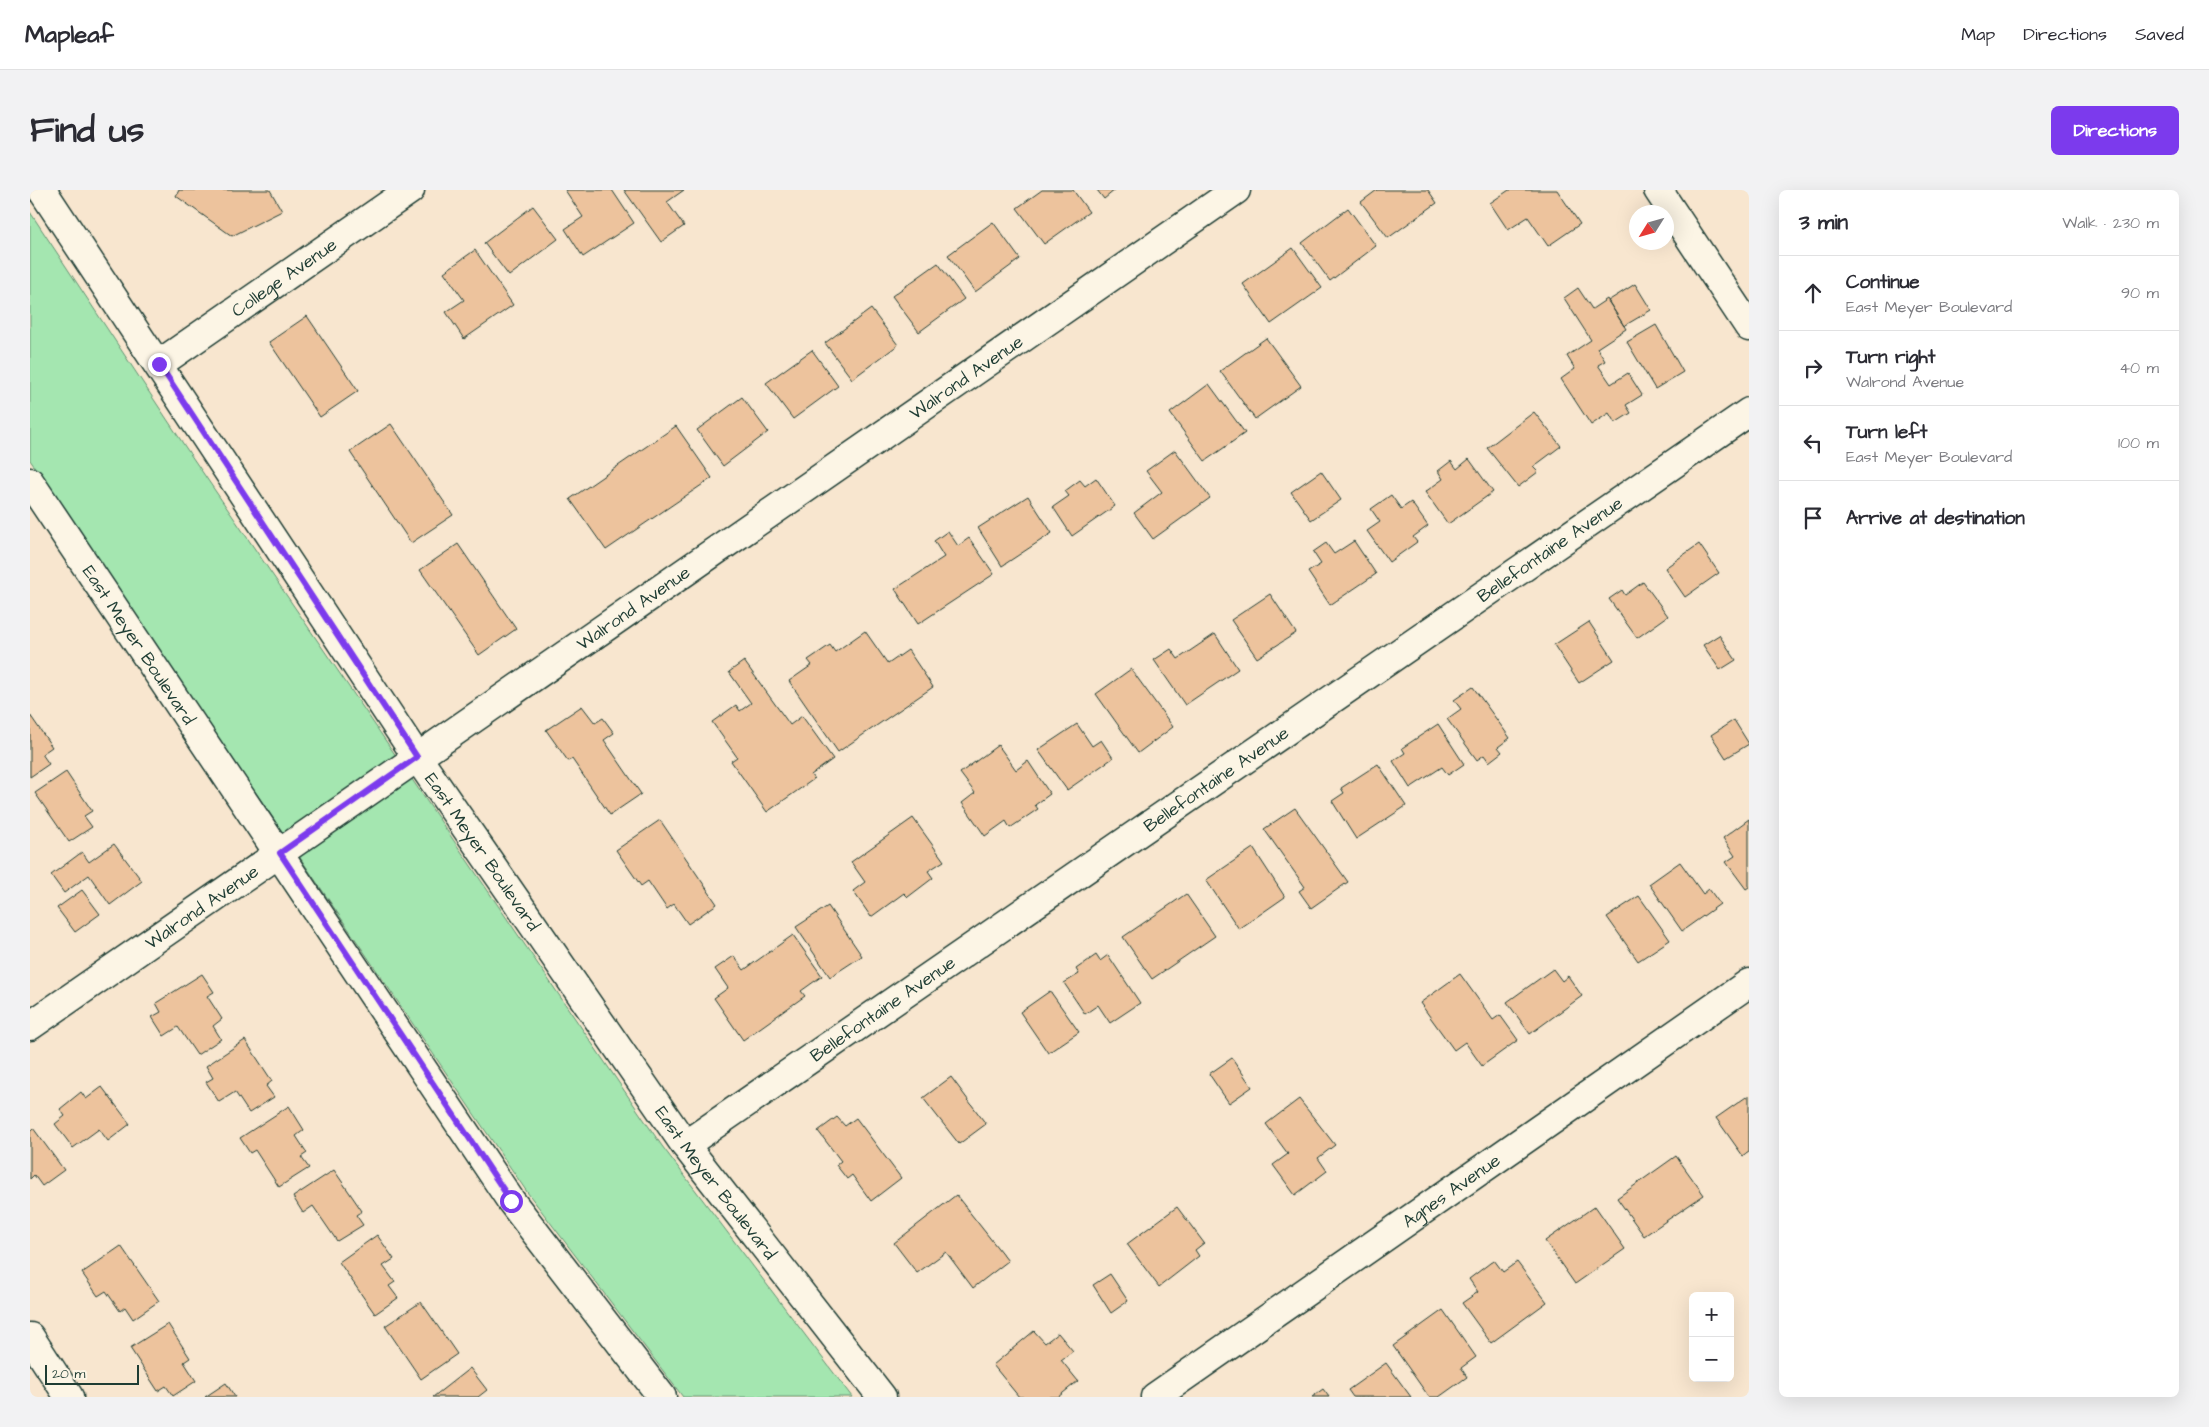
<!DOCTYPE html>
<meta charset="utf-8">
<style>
body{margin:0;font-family:"Architects Daughter",sans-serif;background:#f2f2f3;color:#2b2b33}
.controls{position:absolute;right:15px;bottom:15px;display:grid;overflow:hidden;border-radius:8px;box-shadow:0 5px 20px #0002}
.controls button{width:45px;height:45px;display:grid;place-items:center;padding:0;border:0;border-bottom:1px solid #e1e1e2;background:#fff;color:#2b2b33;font:25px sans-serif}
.compass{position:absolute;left:1599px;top:15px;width:45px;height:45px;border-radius:50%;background:#fff;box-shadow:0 5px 20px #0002;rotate:233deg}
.scale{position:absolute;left:15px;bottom:12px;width:94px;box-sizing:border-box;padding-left:5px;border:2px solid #1f3d34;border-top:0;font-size:14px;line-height:18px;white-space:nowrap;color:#1f3d34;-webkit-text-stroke:4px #fcf5e5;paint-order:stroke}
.stop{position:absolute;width:15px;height:15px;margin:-11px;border:4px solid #7c3aed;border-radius:50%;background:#fff}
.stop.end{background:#7c3aed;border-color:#fff;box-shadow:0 1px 5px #0008}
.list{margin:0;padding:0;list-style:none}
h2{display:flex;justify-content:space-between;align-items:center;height:65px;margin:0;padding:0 20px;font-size:21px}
h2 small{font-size:16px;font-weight:400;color:#7c7c81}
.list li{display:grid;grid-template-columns:32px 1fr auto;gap:15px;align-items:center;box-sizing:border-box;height:75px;padding:0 20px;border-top:1px solid #e1e1e2}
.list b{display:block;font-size:19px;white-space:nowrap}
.list p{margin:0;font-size:16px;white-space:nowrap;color:#7c7c81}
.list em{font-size:16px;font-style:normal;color:#7c7c81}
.icon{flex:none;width:28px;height:28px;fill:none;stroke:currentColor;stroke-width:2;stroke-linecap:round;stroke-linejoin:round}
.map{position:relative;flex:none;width:1719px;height:1207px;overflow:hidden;border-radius:8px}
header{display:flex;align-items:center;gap:30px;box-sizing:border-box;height:70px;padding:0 25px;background:#fff;border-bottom:1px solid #e1e1e2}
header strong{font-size:24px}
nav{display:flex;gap:28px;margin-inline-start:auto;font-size:18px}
.intro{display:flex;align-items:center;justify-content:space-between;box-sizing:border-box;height:120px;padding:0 30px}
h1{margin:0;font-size:35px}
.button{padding:12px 22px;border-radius:8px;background:#7c3aed;color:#fff;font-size:18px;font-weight:700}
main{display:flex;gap:30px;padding:0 30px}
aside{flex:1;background:#fff;border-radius:8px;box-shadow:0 5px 20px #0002}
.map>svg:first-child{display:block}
</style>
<header>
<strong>Mapleaf</strong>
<nav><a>Map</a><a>Directions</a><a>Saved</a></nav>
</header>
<div class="intro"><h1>Find us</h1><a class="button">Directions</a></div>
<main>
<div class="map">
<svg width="1719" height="1207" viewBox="0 0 1719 1207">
<rect width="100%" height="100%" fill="#f8e6cf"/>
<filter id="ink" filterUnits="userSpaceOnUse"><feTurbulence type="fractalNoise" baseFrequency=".02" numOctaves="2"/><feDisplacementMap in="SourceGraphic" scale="10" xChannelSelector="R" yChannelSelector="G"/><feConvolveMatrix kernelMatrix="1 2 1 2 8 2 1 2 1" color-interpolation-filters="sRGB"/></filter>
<g filter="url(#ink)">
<!-- green -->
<path fill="#a4e6b0" stroke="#629272" d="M0,22L156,258L632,956L822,1207H653L497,1002L0,270Z"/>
<!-- building -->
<path fill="#edc39d" stroke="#1f3d34" d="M149,0H240L252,21L202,46L146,6Z
M535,0H582L604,33L553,67L535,39L553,27Z
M594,0H654L637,12L654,36L631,52Z
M1012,0H1043L1059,22L1014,54L987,18Z
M1067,0H1085L1074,9Z
M1347,0H1398L1407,13L1358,48L1331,12Z
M1479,0H1527L1550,34L1518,56L1498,27L1478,40L1460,13Z
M503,16L528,49L479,86L454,53Z
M1318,18L1346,56L1300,91L1272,53Z
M963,32L990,69L945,102L918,65Z
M1263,58L1292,98L1241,134L1213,94Z
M445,60L483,115L434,149L416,122L434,110L414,82Z
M908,73L934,109L889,142L862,106Z
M1605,94L1621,120L1594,136L1578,111Z
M1548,98L1562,119L1577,109L1596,139L1567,158L1575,171L1568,175L1581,194L1598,183L1612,205L1596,215L1601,223L1585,233L1579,223L1561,235L1531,189L1545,179L1537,166L1561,150L1534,108Z
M841,119L868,155L822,189L795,153Z
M277,126L328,201L290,227L239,152Z
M1626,135L1653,182L1625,199L1597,152Z
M1236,148L1271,196L1225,229L1190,181Z
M782,160L808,196L763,229L736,193Z
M1179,194L1215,243L1175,271L1140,223Z
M712,207L738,242L693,276L667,240Z
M1504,222L1531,256L1503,277L1508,282L1488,297L1457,258Z
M361,234L423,325L381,353L320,262Z
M646,236L682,288L576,360L540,309Z
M1145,260L1180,308L1123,349L1104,323L1132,302L1116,281Z
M1439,269L1463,302L1418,334L1395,302L1413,289L1408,281L1421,271L1427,279Z
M1291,281L1311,310L1281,330L1261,302Z
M1066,288L1085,316L1042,346L1023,317L1039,306L1035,301L1050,290L1055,296Z
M1361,305L1371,319L1381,312L1398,336L1383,347L1387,352L1359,372L1337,341L1350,332L1341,319Z
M998,306L1022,343L972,376L948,338Z
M918,341L928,356L939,348L964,384L888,434L865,399L914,367L904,351Z
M1324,351L1346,384L1300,415L1278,382L1291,374L1283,362L1296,353L1304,364Z
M428,354L486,439L449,465L390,380Z
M1669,354L1689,383L1655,407L1635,378Z
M1613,392L1638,426L1607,448L1579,409L1592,400L1595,405Z
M1240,404L1266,443L1227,468L1201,430Z
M1559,432L1584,470L1549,493L1524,455Z
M835,441L858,474L878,460L903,497L808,562L759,491L782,475L778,470L800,455L805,462Z
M1185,444L1208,479L1155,515L1124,470L1141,459L1148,469Z
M1689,445L1706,470L1690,480L1673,455Z
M714,471L760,535L772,526L803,569L781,585L784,589L737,622L701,571L707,567L682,532L706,515L710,521L721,513L699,482Z
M1101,479L1143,537L1108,563L1066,504Z
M1443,497L1480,548L1468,557L1472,562L1459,572L1454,565L1447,570L1417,529L1431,519L1424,510Z
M552,516L565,533L573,528L584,543L574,550L611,604L580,625L542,569L538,571L516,540Z
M0,525L22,557L12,564L19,574L0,587Z
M1704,530L1719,554L1696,568L1681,545Z
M1047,534L1062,556L1071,550L1083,568L1037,600L1008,560Z
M1408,534L1434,574L1418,585L1412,577L1380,598L1363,571L1375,563L1372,558Z
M968,555L986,580L998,571L1020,604L1005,615L1008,619L980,638L976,631L955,646L932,613L945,603L930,583Z
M1348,574L1376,616L1326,649L1302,611L1314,603L1311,598Z
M36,582L62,621L54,626L62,637L39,652L5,603Z
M1265,618L1318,692L1281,718L1269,701L1275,697L1234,639Z
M883,628L914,671L898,681L903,688L878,707L874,703L841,727L823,701L835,692L821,672Z
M1719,629V697L1716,699L1696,672L1705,666L1693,648Z
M630,630L687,714L658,734L644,714L637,719L618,691L611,696L586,660Z
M84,654L112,691L80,715L59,685L34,703L21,685L52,662L59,672Z
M1223,658L1255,707L1209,739L1176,690Z
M1650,672L1673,704L1679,699L1690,714L1652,741L1619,694Z
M52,700L70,724L45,742L27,718Z
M1156,704L1185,746L1122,789L1093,747Z
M1609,706L1640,750L1608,771L1577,727Z
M798,716L832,766L800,787L766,737Z
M763,745L792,786L771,801L775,806L713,850L684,808L698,798L685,779L704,766L714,780Z
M1066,765L1070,771L1078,765L1110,813L1080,833L1068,815L1055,824L1034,793L1049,784L1046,779Z
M1523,779L1532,791L1538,786L1552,806L1500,844L1477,812Z
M172,784L184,802L177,806L192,829L183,836L191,849L167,865L148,837L134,846L122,827L131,822L126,813Z
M1430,784L1463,830L1470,825L1488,850L1452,876L1435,852L1424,860L1390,813Z
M1020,801L1049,842L1018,863L990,822Z
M215,850L242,891L236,896L244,907L219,923L205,902L189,912L176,892L183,888L176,876Z
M1202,868L1222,897L1199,913L1179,884Z
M921,887L956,934L929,954L893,908Z
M72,897L100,934L78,951L69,939L43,958L25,934L35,926L30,919L51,902L56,909Z
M1719,905V962L1713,966L1686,928Z
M1269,909L1305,955L1288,968L1297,981L1265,1005L1243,975L1258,964L1236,934Z
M259,916L274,940L266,946L277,963L271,967L279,978L249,997L225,960L220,963L210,948Z
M807,927L815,936L826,928L871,988L841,1011L822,985L817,989L806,975L811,971L788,941Z
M3,938L34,980L12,996L4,985L0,989V941Z
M1646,966L1674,1005L1614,1046L1587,1008Z
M304,980L332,1021L326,1025L333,1035L307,1051L283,1016L273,1023L263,1007Z
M926,1005L978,1071L943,1098L916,1062L887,1083L864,1053Z
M1565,1016L1595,1059L1545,1094L1515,1051Z
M1147,1017L1174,1053L1165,1060L1169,1066L1129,1097L1097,1054Z
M347,1045L364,1069L353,1076L365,1092L359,1096L368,1108L345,1124L309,1072Z
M91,1056L129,1111L103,1129L95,1117L90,1121L76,1101L68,1106L52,1083Z
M1464,1070L1473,1082L1487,1072L1517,1112L1461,1153L1432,1113L1448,1102L1439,1089Z
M1080,1084L1098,1111L1081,1123L1063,1095Z
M391,1112L427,1164L391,1189L355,1136Z
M1413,1120L1446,1167L1431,1178L1437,1187L1409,1207H1399L1363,1156Z
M138,1134L160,1168L154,1172L166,1191L143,1206L136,1196L128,1201L100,1158Z
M1004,1141L1015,1153L1028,1143L1043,1161L1031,1170L1048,1191L1028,1207H989L963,1175Z
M1356,1173L1381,1207H1323L1318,1200Z
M440,1178L457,1200L448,1207H403Z
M196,1193L205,1207H175Z
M1293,1199L1299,1207H1282Z"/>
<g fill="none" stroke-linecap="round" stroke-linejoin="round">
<defs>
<g id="street">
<path d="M1628,0L1719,137"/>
<path id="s1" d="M129,174L380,0"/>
<path id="s2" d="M0,836L1206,0"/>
<path id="s3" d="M655,955L1719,222"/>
<path d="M0,1147L39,1207"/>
<path id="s4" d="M1125,1207L1719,793"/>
</g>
<g id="secondary">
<path id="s5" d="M12,0L387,567L655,955L852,1207"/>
<path id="s6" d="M0,292L481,1011L632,1207"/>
</g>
</defs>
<!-- street casing -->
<use href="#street" stroke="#1f3d34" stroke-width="31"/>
<!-- secondary casing -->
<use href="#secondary" stroke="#1f3d34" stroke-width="31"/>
<!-- street -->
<use href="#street" stroke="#fcf5e5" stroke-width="28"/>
<!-- secondary -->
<use href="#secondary" stroke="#fcf5e5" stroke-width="28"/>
</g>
</g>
<g fill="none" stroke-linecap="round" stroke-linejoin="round" filter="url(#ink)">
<!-- route -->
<path stroke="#7c3aed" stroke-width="6" d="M129,174L387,567L250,663L481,1011"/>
</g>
<g text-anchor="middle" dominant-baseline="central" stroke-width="4.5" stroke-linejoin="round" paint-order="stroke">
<!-- street labels -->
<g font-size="18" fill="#1f3d34" stroke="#fcf5e5">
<text stroke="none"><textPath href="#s1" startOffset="152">College Avenue</textPath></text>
<text stroke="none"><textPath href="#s2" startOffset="1139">Walrond Avenue</textPath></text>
<text stroke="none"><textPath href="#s3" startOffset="1050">Bellefontaine Avenue</textPath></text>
<text stroke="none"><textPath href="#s2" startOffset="734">Walrond Avenue</textPath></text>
<text stroke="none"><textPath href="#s6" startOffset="196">East Meyer Boulevard</textPath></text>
<text stroke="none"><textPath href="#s3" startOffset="645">Bellefontaine Avenue</textPath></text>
<text stroke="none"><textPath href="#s5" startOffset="795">East Meyer Boulevard</textPath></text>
<text stroke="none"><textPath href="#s2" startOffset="209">Walrond Avenue</textPath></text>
<text stroke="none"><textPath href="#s3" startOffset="240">Bellefontaine Avenue</textPath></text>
<text stroke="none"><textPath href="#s5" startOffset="1200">East Meyer Boulevard</textPath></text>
<text stroke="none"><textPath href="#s4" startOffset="361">Agnes Avenue</textPath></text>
</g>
</g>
</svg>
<div class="controls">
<button>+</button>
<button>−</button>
</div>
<svg class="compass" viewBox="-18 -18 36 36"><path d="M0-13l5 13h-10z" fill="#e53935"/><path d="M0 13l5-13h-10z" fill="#7c7c81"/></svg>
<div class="scale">20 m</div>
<div class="stop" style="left:481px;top:1011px"></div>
<div class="stop end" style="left:129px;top:174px"></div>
</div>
<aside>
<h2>3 min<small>Walk · 230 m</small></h2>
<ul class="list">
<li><svg class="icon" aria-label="ahead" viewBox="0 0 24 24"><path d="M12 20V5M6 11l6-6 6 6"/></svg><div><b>Continue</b><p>East Meyer Boulevard</p></div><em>90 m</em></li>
<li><svg class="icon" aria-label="right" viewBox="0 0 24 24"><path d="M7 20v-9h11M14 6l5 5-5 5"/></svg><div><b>Turn right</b><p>Walrond Avenue</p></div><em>40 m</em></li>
<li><svg class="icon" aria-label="left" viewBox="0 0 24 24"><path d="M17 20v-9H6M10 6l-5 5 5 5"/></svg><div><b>Turn left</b><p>East Meyer Boulevard</p></div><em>100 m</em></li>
<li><svg class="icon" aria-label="arrive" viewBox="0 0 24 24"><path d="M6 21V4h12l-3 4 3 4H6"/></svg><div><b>Arrive at destination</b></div></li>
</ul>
</aside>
</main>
